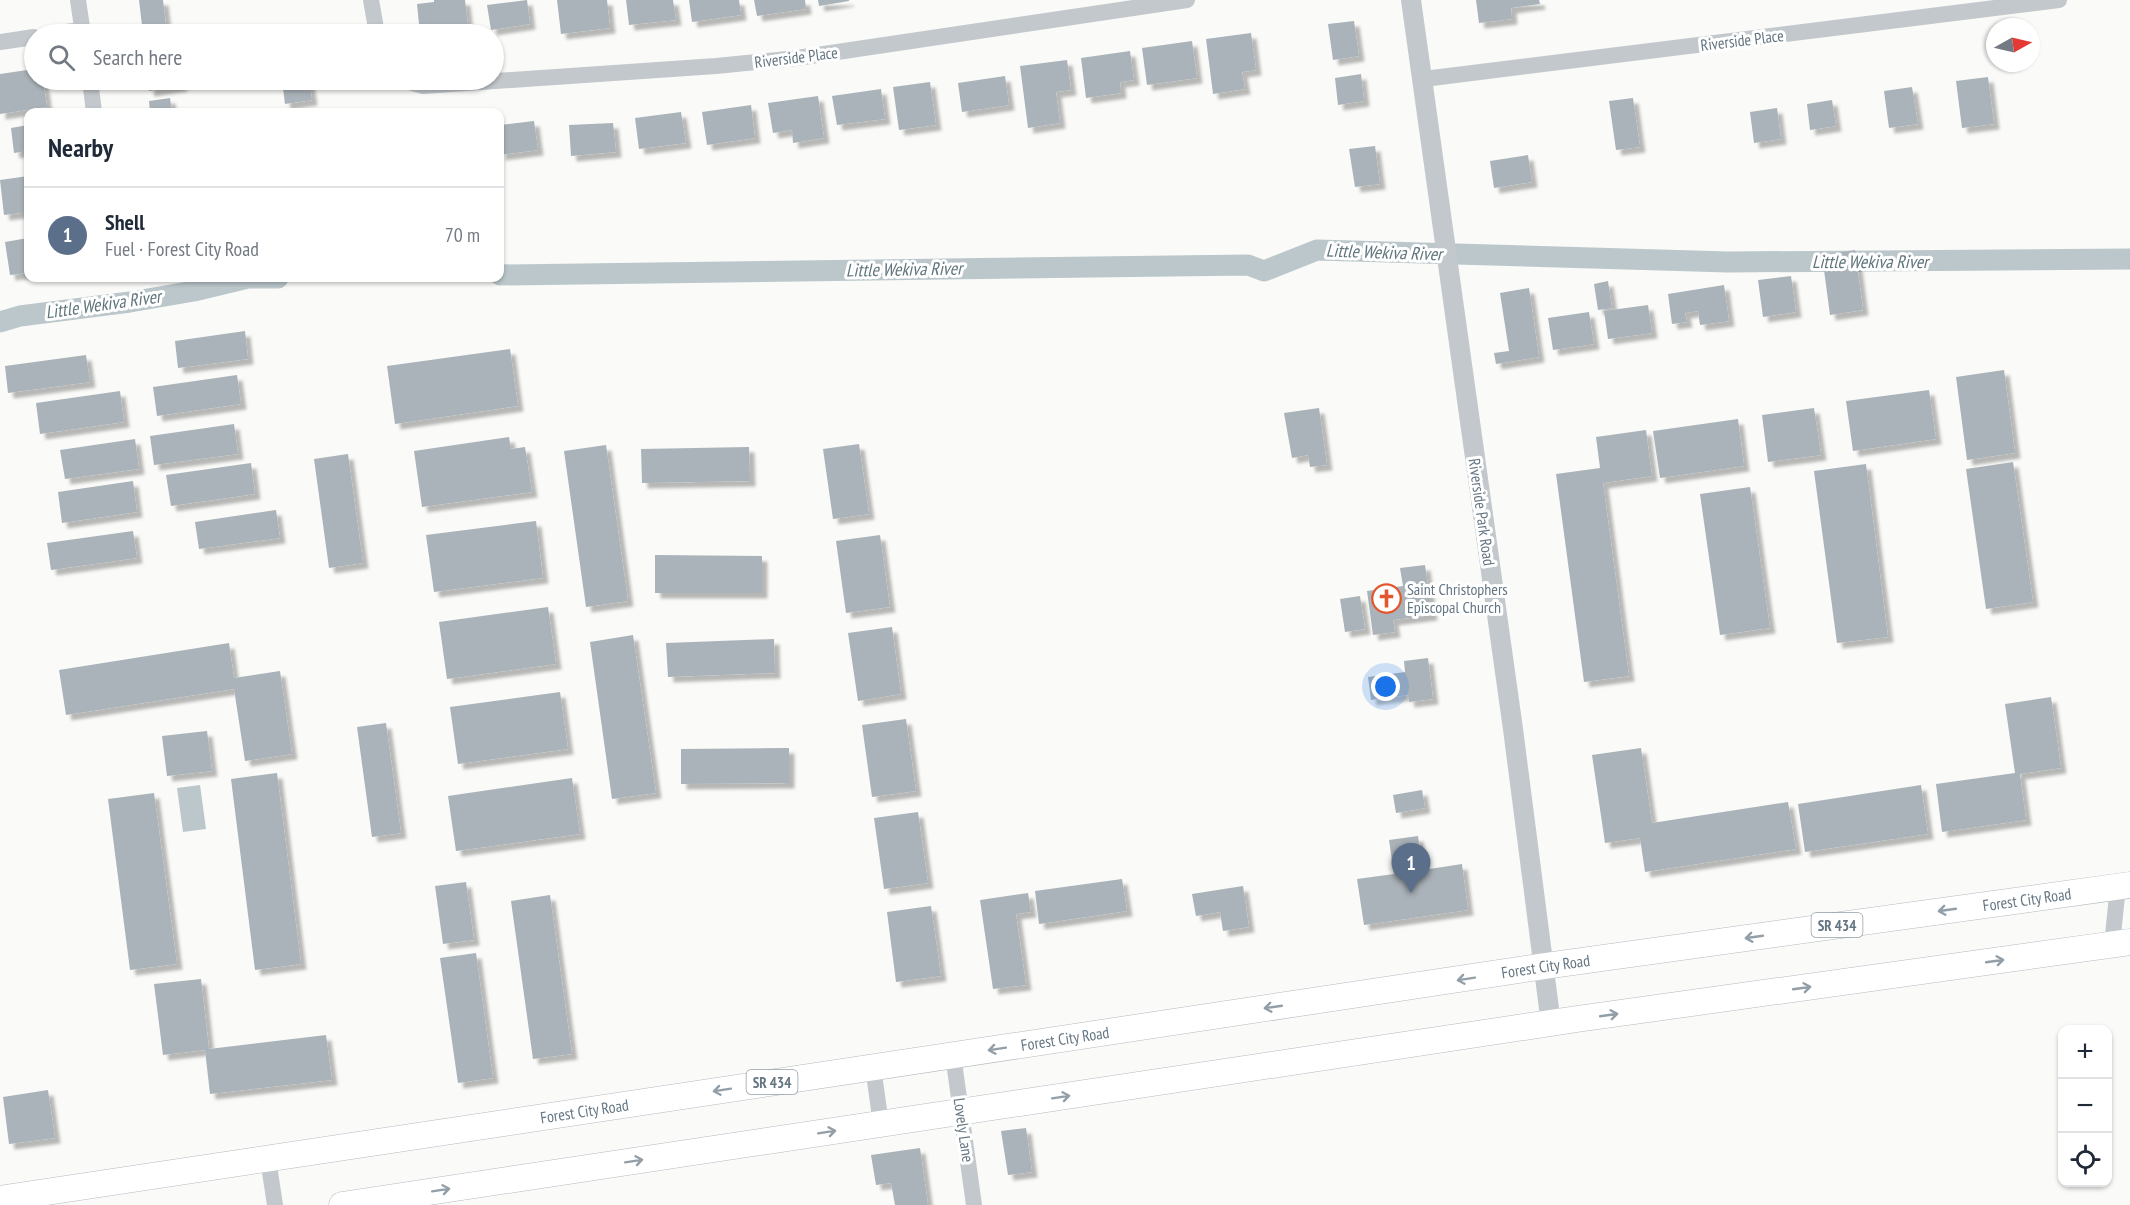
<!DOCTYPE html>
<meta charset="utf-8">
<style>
body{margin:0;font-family:"PT Sans Narrow",sans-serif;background:#f6f6f7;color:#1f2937}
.controls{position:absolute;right:18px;bottom:18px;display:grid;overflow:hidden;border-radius:12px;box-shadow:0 2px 4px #0004}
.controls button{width:54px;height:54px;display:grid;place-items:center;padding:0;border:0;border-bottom:2px solid #e0e1e3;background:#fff;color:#1f2937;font:30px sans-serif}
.compass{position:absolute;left:1986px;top:18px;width:54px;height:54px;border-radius:50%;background:#fff;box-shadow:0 2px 4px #0004;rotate:82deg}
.you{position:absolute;left:1386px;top:687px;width:21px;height:21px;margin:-15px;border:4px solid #fff;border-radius:50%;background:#1a73e8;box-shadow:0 0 0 9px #1a73e833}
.badge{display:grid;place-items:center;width:39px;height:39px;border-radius:50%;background:#e4572e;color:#fff;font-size:20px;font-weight:700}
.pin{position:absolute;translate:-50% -50px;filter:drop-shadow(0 2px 3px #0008)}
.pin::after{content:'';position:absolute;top:32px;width:21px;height:18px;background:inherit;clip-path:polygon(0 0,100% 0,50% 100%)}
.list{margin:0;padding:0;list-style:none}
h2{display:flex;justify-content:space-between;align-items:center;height:78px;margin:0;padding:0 24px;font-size:26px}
h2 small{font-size:20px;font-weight:400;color:#747a83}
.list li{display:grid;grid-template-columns:39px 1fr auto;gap:18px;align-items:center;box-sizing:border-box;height:96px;padding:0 24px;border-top:2px solid #e0e1e3}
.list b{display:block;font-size:22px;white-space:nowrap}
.list p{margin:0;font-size:20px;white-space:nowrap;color:#747a83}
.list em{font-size:20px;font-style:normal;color:#747a83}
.icon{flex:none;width:33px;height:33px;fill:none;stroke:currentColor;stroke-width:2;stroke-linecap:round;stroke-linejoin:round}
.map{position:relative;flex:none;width:2130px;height:1205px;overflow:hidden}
.search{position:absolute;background:#fff;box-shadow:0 2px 4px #0004;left:24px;top:24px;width:480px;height:66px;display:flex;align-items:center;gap:15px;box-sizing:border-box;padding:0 21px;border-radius:33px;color:#747a83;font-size:22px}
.panel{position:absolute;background:#fff;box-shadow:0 2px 4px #0004;left:24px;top:108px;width:480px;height:174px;border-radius:12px}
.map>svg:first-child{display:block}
</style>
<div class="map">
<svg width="2130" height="1205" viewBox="0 0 2130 1205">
<defs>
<filter id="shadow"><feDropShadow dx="5.5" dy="5.5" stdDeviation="1.5" flood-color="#0004"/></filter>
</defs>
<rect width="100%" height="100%" fill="#fafaf8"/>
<!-- water -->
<path fill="#bbc7cb" d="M200,785L206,829L183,832L177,788Z"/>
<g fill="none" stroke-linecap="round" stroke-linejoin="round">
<!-- canal -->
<path stroke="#bbc7cb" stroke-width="21" d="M500,275L1248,265L1264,271L1317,250L1728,262L2130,259
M0,322L20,316L130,302L194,291L248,278H278"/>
</g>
<!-- building -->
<path fill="#aab3b9" filter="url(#shadow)" d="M139,0H163L167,34H143Z
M434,0H465L469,34H420L417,4L434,2Z
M527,0L530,24L491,30L487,5Z
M557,0H607L610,28L561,34Z
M626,0H673L676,20L629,25Z
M689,0H739L741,15L692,22Z
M754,0H805L806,9L757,16Z
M818,0H849V1L819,6Z
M1476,0H1539L1540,4L1511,8L1512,19L1479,23Z
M1354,21L1359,56L1333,60L1328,24Z
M1251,33L1256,70L1242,72L1245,89L1213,94L1206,39Z
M1192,41L1197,78L1147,85L1142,48Z
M1130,51L1134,80L1120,82L1121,93L1086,98L1081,58Z
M1067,60L1071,90L1056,92L1060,123L1028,128L1020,66Z
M34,69V80H43L47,107L0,114V74Z
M1361,74L1364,101L1338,105L1335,78Z
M1005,76L1009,105L962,112L958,83Z
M1988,77L1994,124L1962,128L1956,81Z
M147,80H181L182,86L149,91Z
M282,80H309L312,100L285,104Z
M930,82L936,125L899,130L893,87Z
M1912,87L1918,124L1889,128L1884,91Z
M881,89L885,119L837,125L832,96Z
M818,96L824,138L793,143L792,130L773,133L768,103Z
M170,98L172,112H150L149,101Z
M1633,98L1640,147L1616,150L1609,101Z
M1832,100L1836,126L1810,130L1807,104Z
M751,105L755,138L707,145L702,112Z
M1777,108L1781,139L1754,143L1750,112Z
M681,112L686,143L639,149L635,118Z
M534,121L538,150L500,155V125Z
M613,123L616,152L571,156L569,125Z
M28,125V151L14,153L11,128Z
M1375,146L1380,184L1355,187L1349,149Z
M1528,155L1532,182L1494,188L1490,161Z
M28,176V212L4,215L0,180Z
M28,238V273L10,275L5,242Z
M1855,250L1863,310L1830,315L1822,255Z
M1791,276L1796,312L1763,317L1758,280Z
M1608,281L1612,308L1598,310L1594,284Z
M1724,285L1729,321L1700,325L1698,311L1685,313L1687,322L1672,324L1668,294Z
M1529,288L1539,357L1496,364L1494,353L1509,351L1500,293Z
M1648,305L1652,333L1608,339L1604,311Z
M1589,312L1594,344L1553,350L1548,318Z
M245,331L248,359L178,368L175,341Z
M510,349L518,406L395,424L387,366Z
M86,355L90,382L8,393L5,366Z
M2004,370L2015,453L1967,460L1956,377Z
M237,375L241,404L157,416L153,387Z
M1929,390L1936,439L1853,451L1846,401Z
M120,391L124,422L40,434L36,403Z
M1319,408L1327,465L1310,467L1308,455L1292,458L1284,413Z
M1814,408L1821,455L1768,462L1762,415Z
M1738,419L1744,466L1660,478L1653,431Z
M234,424L238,454L154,465L150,436Z
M1646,430L1652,476L1603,483L1629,676L1584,682L1556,474L1600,468L1596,437Z
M509,437L511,449L525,447L532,492L422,507L414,451Z
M135,439L139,469L65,479L60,450Z
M859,444L869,514L833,519L823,449Z
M606,445L628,601L586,607L564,451Z
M749,447L750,481L642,483L641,449Z
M348,454L363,563L329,568L314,459Z
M2013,462L2033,602L1986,609L1966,469Z
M251,463L255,494L171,506L166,475Z
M1866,464L1888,637L1837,643L1814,471Z
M133,481L137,512L62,523L58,492Z
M1750,487L1770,628L1720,635L1700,494Z
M276,510L280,538L199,549L195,522Z
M536,521L543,578L434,592L426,535Z
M133,531L137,558L51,570L47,543Z
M880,535L890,607L846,613L836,541Z
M655,555L762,556V593H655Z
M1425,565L1432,615L1393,620L1395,632L1373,635L1367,591L1403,586L1400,568Z
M1360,596L1365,629L1345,632L1340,599Z
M548,607L556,664L447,679L439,622Z
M892,627L901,694L858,701L848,633Z
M633,635L656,793L612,799L590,642Z
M774,639L775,673L668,677L666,643Z
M229,643L234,678L280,671L292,754L245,761L234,689L66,715L59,670Z
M1428,658L1433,699L1409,702L1408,695L1371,700L1368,677L1405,672L1404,661Z
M560,692L568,749L458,764L450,707Z
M2051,697L2061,768L2020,774L2026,820L1942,832L1936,784L2015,773L2005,704Z
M906,719L916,791L872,797L862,725Z
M386,723L401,833L372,837L357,727Z
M207,731L212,771L167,776L162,736Z
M789,748V783L681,784V749Z
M1641,748L1652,823L1788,802L1796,849L1645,872L1640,838L1605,843L1592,755Z
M277,773L301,964L255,970L231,779Z
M572,778L580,834L456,851L448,796Z
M1921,785L1928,834L1805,852L1798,804Z
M1422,790L1425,808L1396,813L1393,795Z
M154,793L177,964L130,970L108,799Z
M918,812L928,883L884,889L874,818Z
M1418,836L1423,870L1462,864L1468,910L1364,925L1357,879L1394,874L1389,840Z
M1122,879L1127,911L1039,924L1035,891Z
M466,882L474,940L443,944L435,886Z
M1243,886L1249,927L1223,931L1220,912L1196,916L1192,894Z
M1028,893L1031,912L1016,914L1026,985L993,989L980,900Z
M550,895L572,1054L533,1059L511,901Z
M931,906L941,976L896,982L887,912Z
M476,953L493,1078L458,1083L440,958Z
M201,979L209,1049L326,1035L332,1080L210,1094L205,1050L163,1055L154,984Z
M48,1090L55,1138L9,1144L3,1097Z
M1026,1128L1032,1172L1008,1175L1001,1131Z
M920,1148L928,1205H895L891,1183L876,1185L871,1155Z"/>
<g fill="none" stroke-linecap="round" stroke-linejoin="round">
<defs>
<g id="primary">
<path id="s1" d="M0,1199L1545,966L2130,885"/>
<path d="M342,1205L1577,1019L2130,942"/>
</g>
</defs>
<!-- primary casing -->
<use href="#primary" stroke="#b5babe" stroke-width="27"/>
<!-- minor -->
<path stroke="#c3c8cc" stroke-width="16" d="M78,0L83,34
M371,0L377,34
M51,34L82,30
M0,42L34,37
M1424,79L2059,0
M90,80L94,112
M403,80L423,86L716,66L797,58L1187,0
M2112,945L2118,886
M953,1055L974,1205
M873,1067L881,1124
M268,1159L275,1205"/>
<!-- tertiary -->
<path stroke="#c3c8cc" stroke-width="20" d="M1411,0L1513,729L1551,1024"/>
<!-- primary -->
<use href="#primary" stroke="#fff" stroke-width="26"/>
</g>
<!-- one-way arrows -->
<defs><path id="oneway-shaft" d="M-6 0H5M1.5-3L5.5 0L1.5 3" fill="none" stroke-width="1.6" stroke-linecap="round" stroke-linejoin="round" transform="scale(1.5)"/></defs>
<g stroke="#939fa8">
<use href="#oneway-shaft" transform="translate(1947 910) rotate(172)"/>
<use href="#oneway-shaft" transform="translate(1754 937) rotate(172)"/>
<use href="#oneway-shaft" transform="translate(1995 961) rotate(-8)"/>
<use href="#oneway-shaft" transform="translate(1466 979) rotate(171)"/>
<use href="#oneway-shaft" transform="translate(1802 988) rotate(-8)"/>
<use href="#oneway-shaft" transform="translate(1273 1007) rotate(172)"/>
<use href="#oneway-shaft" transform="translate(1609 1015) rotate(-8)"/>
<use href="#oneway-shaft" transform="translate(997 1049) rotate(171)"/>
<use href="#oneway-shaft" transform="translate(722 1090) rotate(171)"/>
<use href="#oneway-shaft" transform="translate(1061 1097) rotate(-9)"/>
<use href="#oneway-shaft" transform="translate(827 1132) rotate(-9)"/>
<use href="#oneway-shaft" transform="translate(634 1161) rotate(-9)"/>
<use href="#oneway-shaft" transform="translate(441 1190) rotate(-9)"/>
</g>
<!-- icons -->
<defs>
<symbol id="church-ring" viewBox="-11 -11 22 22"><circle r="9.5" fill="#fff" stroke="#e4572e" stroke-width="1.5"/><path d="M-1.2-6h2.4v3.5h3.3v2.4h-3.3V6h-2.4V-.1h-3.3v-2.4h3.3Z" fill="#e4572e"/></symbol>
</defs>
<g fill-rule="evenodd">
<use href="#church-ring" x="1370" y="582" width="33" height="33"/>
</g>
<g text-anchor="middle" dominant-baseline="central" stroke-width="6" stroke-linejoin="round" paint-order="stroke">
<!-- shield labels -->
<g fill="#fff" stroke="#939fa8" stroke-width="1.5">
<rect x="1811.5" y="913" width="51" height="24" rx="4.5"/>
<rect x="746.5" y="1070" width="51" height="24" rx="4.5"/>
</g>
<g font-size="15" font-weight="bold" fill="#657683">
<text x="1837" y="925">SR 434</text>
<text x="772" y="1082">SR 434</text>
</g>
<!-- street labels -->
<g font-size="16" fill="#657683" stroke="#fff">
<text transform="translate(1742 40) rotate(-7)">Riverside Place</text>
<text transform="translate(796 57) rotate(-7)">Riverside Place</text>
<text transform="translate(1482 512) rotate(82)">Riverside Park Road</text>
<text stroke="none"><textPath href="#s1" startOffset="2049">Forest City Road</textPath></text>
<text stroke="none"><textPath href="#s1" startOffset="1563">Forest City Road</textPath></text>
<text stroke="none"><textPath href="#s1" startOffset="1077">Forest City Road</textPath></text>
<text stroke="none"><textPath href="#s1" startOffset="591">Forest City Road</textPath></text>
<text transform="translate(964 1130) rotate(82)">Lovely Lane</text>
</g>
<!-- poi labels -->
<g font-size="16" fill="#657683" stroke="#fff" text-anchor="start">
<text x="1407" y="589">Saint Christophers<tspan x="1407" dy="18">Episcopal Church</tspan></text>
</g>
<!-- water labels -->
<g font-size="18" font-style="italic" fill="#60757c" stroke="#fff">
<text transform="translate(1384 252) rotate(2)">Little Wekiva River</text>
<text x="1870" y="261">Little Wekiva River</text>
<text transform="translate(904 269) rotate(-1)">Little Wekiva River</text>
<text transform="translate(103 304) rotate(-8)">Little Wekiva River</text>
</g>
</g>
</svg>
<div class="controls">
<button>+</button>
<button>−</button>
<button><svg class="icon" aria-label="locate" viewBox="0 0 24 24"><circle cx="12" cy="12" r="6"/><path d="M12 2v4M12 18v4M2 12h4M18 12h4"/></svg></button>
</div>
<svg class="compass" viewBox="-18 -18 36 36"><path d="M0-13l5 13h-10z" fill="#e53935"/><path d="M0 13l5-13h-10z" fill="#747a83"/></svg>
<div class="you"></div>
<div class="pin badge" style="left:1411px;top:893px;background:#5c6f8a">1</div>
<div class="search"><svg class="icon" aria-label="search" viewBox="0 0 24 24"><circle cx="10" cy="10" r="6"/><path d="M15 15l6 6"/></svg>Search here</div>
<section class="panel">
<h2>Nearby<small></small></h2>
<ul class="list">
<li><span class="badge" style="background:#5c6f8a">1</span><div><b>Shell</b><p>Fuel · Forest City Road</p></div><em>70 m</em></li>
</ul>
</section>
</div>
